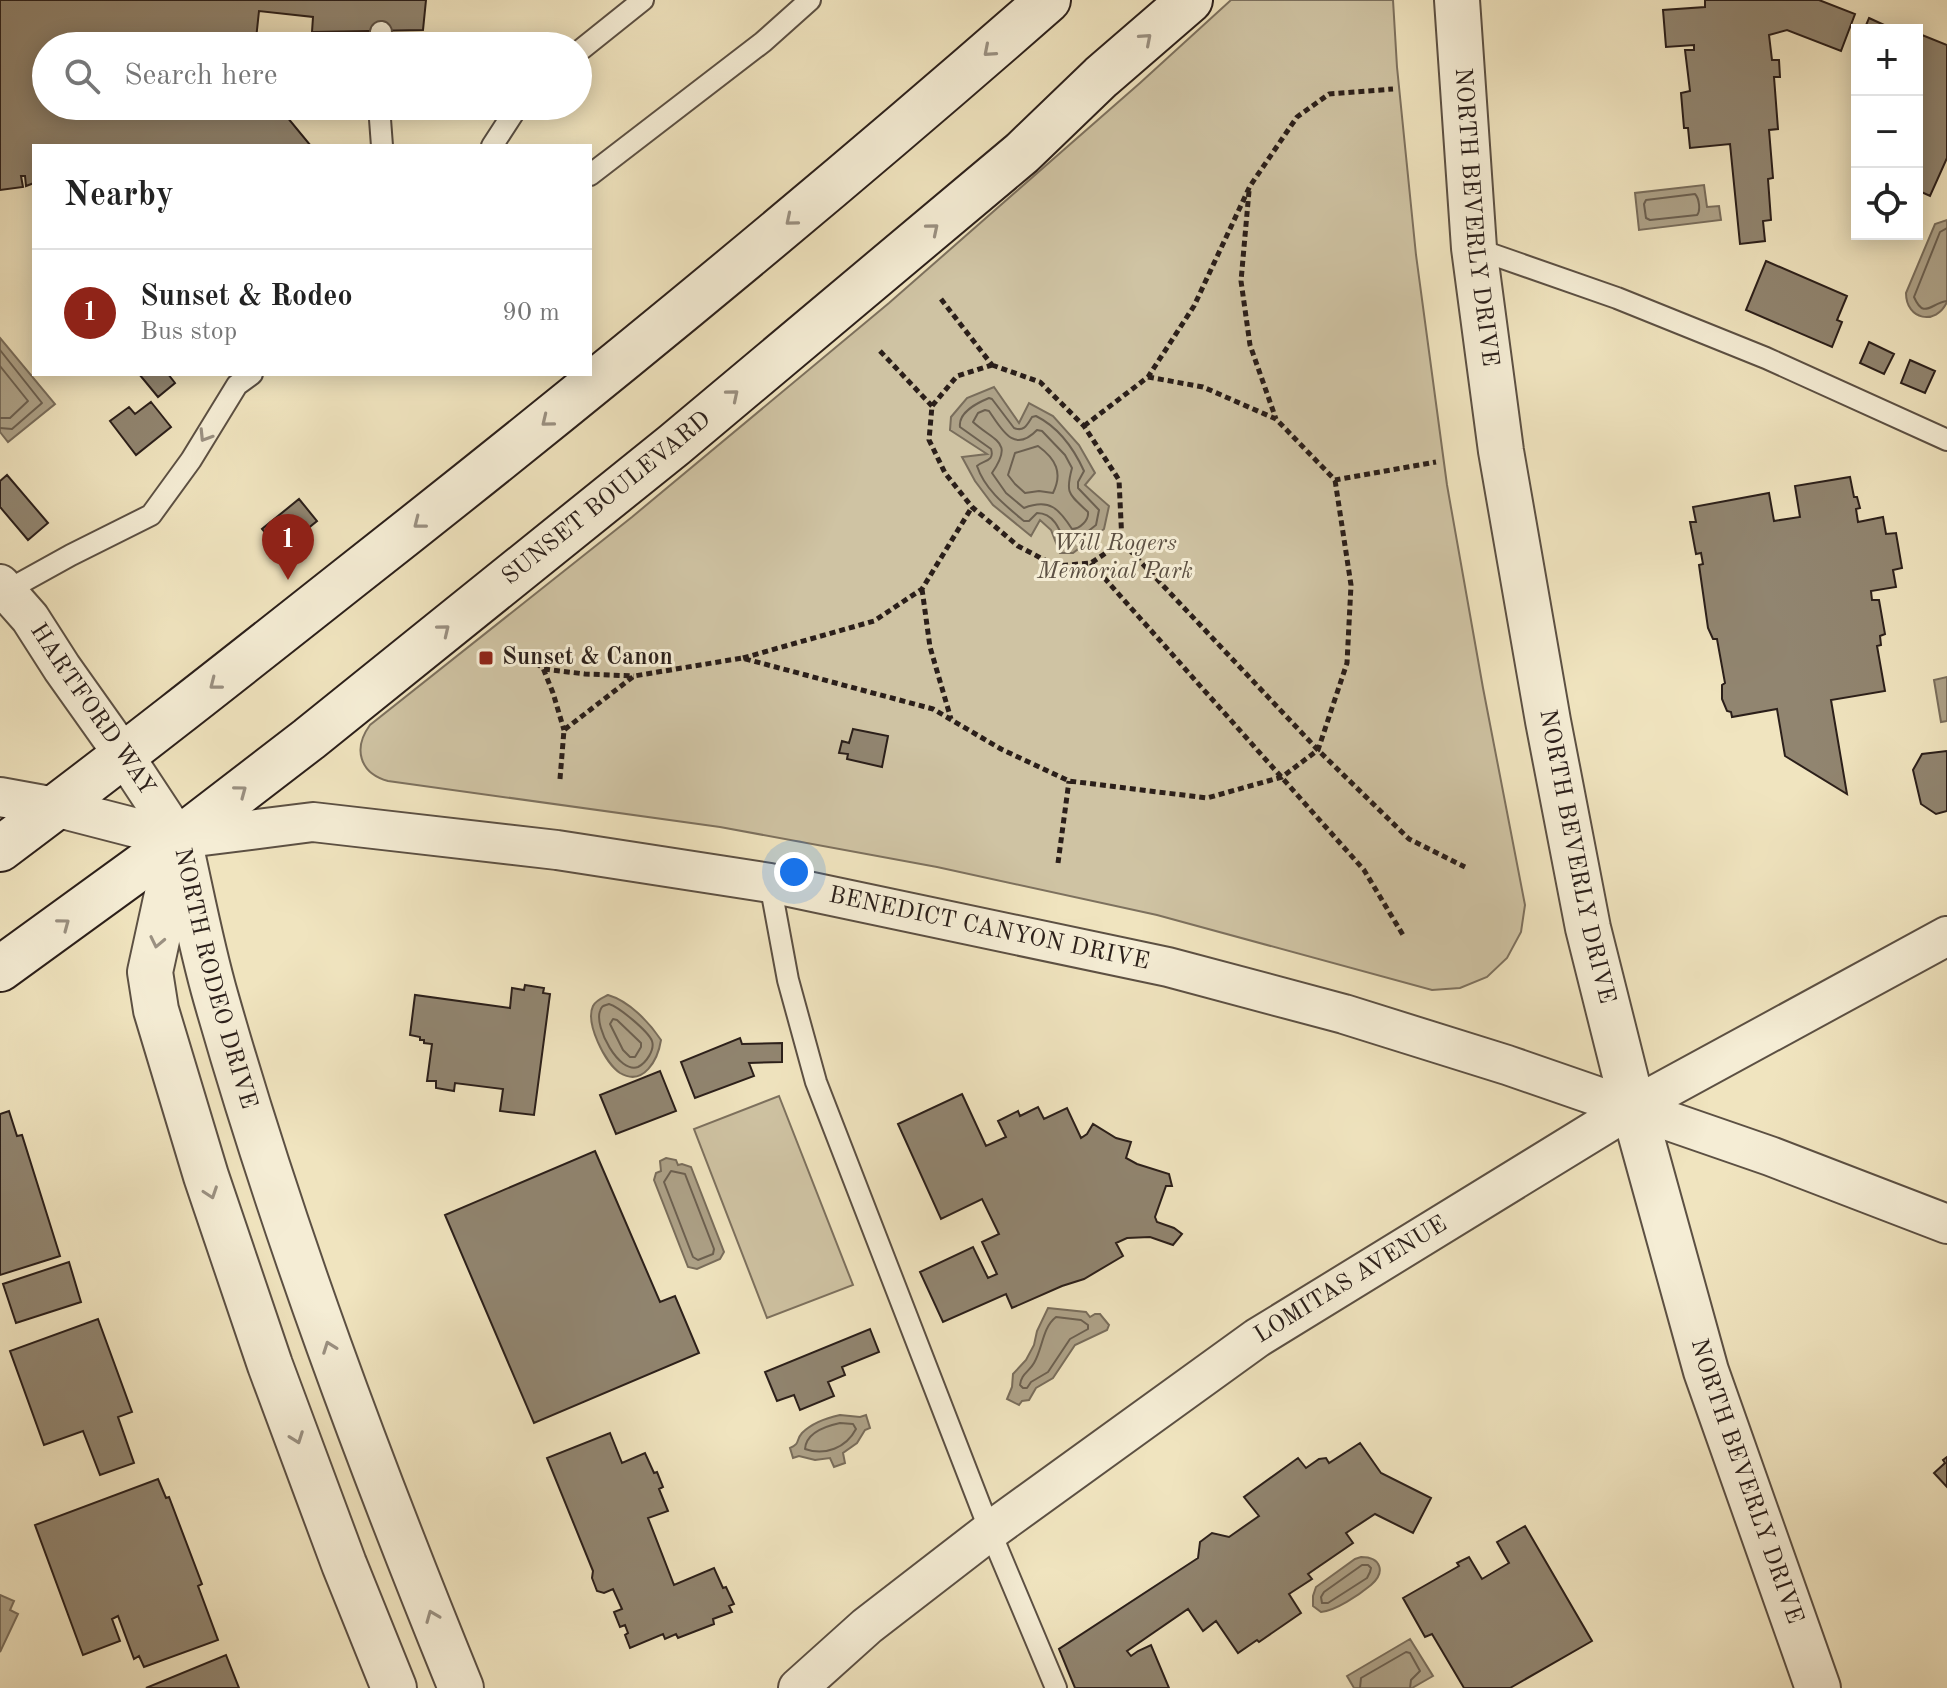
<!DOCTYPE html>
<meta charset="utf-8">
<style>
body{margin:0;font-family:"Old Standard TT",serif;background:#f2f2f2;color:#222}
.controls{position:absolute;right:24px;top:24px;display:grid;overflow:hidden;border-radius:0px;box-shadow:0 4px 20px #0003}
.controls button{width:72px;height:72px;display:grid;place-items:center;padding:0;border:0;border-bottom:2px solid #e0e0e0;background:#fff;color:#222;font:40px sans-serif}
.you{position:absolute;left:794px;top:872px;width:28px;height:28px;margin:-20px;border:6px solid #fff;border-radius:50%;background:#1a73e8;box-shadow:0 0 0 12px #1a73e833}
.badge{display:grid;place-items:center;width:52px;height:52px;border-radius:50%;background:#8f2418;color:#fff;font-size:26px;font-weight:700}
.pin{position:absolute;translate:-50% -66px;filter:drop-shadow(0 2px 4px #0008)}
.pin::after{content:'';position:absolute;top:42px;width:28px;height:24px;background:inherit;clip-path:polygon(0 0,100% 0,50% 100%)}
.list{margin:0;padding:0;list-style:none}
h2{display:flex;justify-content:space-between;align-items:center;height:104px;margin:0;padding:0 32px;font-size:34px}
h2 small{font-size:26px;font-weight:400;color:#767676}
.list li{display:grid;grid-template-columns:52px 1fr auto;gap:24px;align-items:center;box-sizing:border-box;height:128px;padding:0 32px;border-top:2px solid #e0e0e0}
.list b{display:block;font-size:30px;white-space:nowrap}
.list p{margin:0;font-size:26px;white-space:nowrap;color:#767676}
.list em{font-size:26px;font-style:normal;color:#767676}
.icon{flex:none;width:44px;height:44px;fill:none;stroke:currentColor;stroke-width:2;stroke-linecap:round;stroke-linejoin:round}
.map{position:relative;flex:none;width:1947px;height:1688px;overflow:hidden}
.search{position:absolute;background:#fff;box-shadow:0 4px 20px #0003;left:32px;top:32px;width:560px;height:88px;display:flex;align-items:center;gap:20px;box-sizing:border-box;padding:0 28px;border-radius:44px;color:#767676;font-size:30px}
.panel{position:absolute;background:#fff;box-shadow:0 4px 20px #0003;left:32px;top:144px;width:560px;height:232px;border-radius:0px}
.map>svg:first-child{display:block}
</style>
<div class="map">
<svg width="1947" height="1688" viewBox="0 0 1947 1688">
<rect width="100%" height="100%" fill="#f0e4bf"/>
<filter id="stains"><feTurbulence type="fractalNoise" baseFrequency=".0025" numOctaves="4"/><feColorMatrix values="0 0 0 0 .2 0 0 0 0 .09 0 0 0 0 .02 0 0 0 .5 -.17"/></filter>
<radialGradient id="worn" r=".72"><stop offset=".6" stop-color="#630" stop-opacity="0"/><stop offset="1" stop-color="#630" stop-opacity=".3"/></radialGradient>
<!-- green -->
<path fill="#cfc3a3" stroke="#7d715e" stroke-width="2" d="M1231,0H1393L1397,67L1416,255L1447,485L1483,688L1525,905L1521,932L1507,958L1487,977L1460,988L1432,990L1157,915L937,867L720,827L388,781C359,773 353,748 370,725L632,517L889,303L1140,83Z
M779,1096L853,1285L767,1318L694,1129Z"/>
<!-- water -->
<path fill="#ada187" stroke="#796d5b" stroke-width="2" d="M1704,185L1707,207L1719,206L1721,220L1639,230L1635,193Z
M1947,220V302C1936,326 1906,320 1906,293L1935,224Z
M0,338L55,404L8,442L0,432Z
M994,387L1019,423L1029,403L1053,416L1079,445L1095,473L1085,485L1109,506L1104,529L1073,553H1060L1051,530L1040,520L1031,536L993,505L975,481L962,457L987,454L950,430L951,417L967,398Z
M1947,677V721L1941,722L1934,680Z
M608,995C629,1001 649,1022 661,1040C658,1059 644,1087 620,1073C605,1063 585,1023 593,1006C596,1000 602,998 608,995Z
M666,1158L676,1160L678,1165L682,1164L691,1167L724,1252L720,1259L697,1269L688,1267L654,1180L656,1173L661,1171L660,1161Z
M1048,1308L1086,1312L1090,1317L1095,1314H1100L1109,1325L1107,1330L1075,1345L1053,1378L1036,1388L1029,1400L1022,1401L1019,1405L1007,1399L1012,1387L1013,1374L1026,1360L1034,1345L1037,1331Z
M840,1415L860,1417L866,1415L870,1428L865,1430L857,1443L843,1453L845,1463L834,1467L830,1458L815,1460L799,1456L793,1458L790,1448C801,1443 795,1441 802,1433C812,1423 826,1418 840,1415Z
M1361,1557C1381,1557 1386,1572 1371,1585C1359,1595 1335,1611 1321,1612L1313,1606V1596L1316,1587L1355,1559Z
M0,1595L14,1601L10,1610L18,1614L0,1652Z
M1410,1639L1433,1676L1412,1688H1354L1347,1676Z"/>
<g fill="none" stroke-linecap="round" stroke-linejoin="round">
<!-- shore -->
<path stroke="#6c6050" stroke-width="2" d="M1695,194C1699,198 1701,211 1697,215L1650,220L1646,218L1644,204L1646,200Z
M1947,228L1940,232L1914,297C1924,320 1931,303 1947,301
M0,350L42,403L12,429L0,428
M0,366L28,401L10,418H0
M989,398L992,399L1014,428C1024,432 1027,425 1032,417L1036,416C1058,427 1074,449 1084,471L1078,482V488L1099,510L1096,525L1072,544L1065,543C1060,530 1054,513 1037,513L1029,521H1024C1006,506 985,490 977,466C983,460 995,462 991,449L960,427C958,412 977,403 989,398Z
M985,410L989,411C1002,430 1014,454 1037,430L1042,431L1065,455L1072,468C1065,494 1069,494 1088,512C1089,520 1080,529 1072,529C1059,509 1050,498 1024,508L1006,493L992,473C1014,441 995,442 973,422L978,413Z
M1038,446C1056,459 1063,473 1053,493L1039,491L1025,493L1015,484L1008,475L1015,453Z
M609,1004C619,1007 648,1031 652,1041C655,1050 646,1063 638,1067C619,1074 594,1027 600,1011C602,1005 604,1006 609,1004Z
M613,1019L617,1020L641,1043V1047L635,1057H630L623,1050L610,1024Z
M671,1171L685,1174L714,1249L713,1254L698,1260L693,1257L664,1182Z
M1056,1317L1081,1320L1088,1325V1329L1070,1339L1048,1372L1031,1382L1027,1388H1023L1020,1385C1021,1374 1029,1372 1034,1363C1043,1348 1042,1328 1056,1317Z
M840,1423L853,1424L856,1429C846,1448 825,1456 805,1449C806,1433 826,1426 840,1423Z
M1362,1565H1368L1371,1568L1370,1572L1367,1578L1328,1603H1322L1321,1597L1324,1592Z
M1360,1688L1361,1678L1406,1652L1410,1653L1420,1671L1411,1680L1410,1688"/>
</g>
<!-- building -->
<path fill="#918570" stroke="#2b1f1a" stroke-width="2" d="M0,0H426L423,30L312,32L313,17L259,11L256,39L219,34L229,46H46V106H278L311,146H34V183L26,186L25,176H21L23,187L0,190Z
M1705,0H1819L1855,14L1841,51L1787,30L1769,35L1772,60H1779L1780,77H1774L1778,129L1769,130L1773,178L1768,179L1771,220L1763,221L1765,241L1740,244L1730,144L1690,148L1688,128H1684L1681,93L1690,91L1685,50H1694V45L1666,47L1663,10L1705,7Z
M1869,18L1895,30H1864Z
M1917,33L1947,45V158L1930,196L1917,190Z
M1766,261L1847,296L1837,320L1842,322L1832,347L1746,310Z
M1869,342L1894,354L1884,374L1860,363Z
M1910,360L1935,371L1925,393L1901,383Z
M139,374H168L175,383L158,397Z
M151,402L171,427L136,455L110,421L129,407L135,414Z
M7,475L48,523L28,540L0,507V481Z
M1850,477L1854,497H1857L1860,508L1856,509L1858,522L1883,517L1886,534L1896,533L1902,568L1893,570L1896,587L1871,591L1872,600H1879L1885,634L1880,636L1881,645L1877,646L1885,691L1831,700L1847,794L1785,756L1777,709L1732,717L1731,712L1727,711L1722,699V685L1725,683L1717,639H1713L1708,628L1699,565L1703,564L1701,553L1696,554L1690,522H1696L1693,507L1769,493L1774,521L1800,517L1795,486Z
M299,499L317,521L280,551L262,529Z
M853,729L888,736L882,767L847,759L848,754L839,753L842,741L849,743Z
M1947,751V811L1936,814L1921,804L1913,770L1922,754Z
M525,985L544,988L543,993L550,994L534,1115L500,1111L503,1089L455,1083L454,1091L436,1088V1081H427L432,1044L424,1043V1040H420V1037L410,1035L415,995L510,1008L512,988L524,990Z
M740,1038L742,1044L782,1043V1062L749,1063L754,1076L695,1098L681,1062Z
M660,1071L676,1111L616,1134L600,1095Z
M962,1094L986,1146L1006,1137L998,1121L1018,1111L1020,1116L1038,1107L1044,1119L1067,1108L1081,1138L1087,1134L1093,1124L1116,1138L1131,1142L1126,1158L1137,1164L1169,1174L1172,1186H1166L1155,1217L1157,1222L1174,1228L1182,1234L1173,1245L1150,1237L1127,1238L1116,1243L1123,1256L1084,1279L1062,1286L1012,1308L1006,1294L943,1322L920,1272L973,1247L988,1278L997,1274L982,1242L999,1234L982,1199L941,1219L898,1124Z
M9,1111L17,1136L22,1135L60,1256L0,1275V1114Z
M595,1151L660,1302L675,1296L699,1353L534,1423L445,1215Z
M69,1262L81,1302L16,1323L3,1284Z
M98,1319L132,1412L118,1417L134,1463L100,1475L83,1431L44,1445L10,1351Z
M870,1329L879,1352L842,1367L845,1375L828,1382L834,1396L800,1410L794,1395L777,1401L765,1372Z
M610,1433L622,1463L645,1453L654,1473L657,1472L663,1487L659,1489L668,1511L648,1518L674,1585L714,1568L723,1588L726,1587L734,1604L729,1606L732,1612L713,1619L714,1624L678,1638L676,1634L665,1639L663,1634L630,1648L625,1635L628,1633L625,1625L620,1627L614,1612L622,1609L613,1589L604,1593L597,1591L592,1578L593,1571L547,1458Z
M1360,1443L1381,1473L1431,1498L1413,1533L1375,1514L1346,1533L1353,1543L1308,1574L1312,1579L1289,1594L1301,1613L1259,1642L1257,1640L1238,1653L1216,1621L1203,1631L1188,1609L1127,1651L1131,1656L1138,1651L1151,1645L1169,1688H1075L1059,1649L1198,1558L1200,1542L1212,1533L1229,1537L1259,1516L1244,1497L1298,1458L1306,1468L1319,1459L1326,1458L1329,1463Z
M1947,1457V1487L1934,1473L1945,1463L1943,1460Z
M158,1479L166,1498L169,1497L202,1584L198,1586L218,1640L144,1667L139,1656L134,1659L118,1616L112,1619L120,1641L83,1655L35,1525Z
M1525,1526L1592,1641L1510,1688H1464L1432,1634L1425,1637L1403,1598L1459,1566L1457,1563L1469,1557L1482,1579L1509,1563L1497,1542Z
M226,1655L239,1688H146Z"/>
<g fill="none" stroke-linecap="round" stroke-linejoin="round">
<defs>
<path id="service" d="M379,46L381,32
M578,52L643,0
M379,106L382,146
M492,146L518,106
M590,175L763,42L810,0
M1474,248L1617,298L1766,358L1947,440
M6,591L71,555L151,515L191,460L237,385L252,374
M770,883L788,980L816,1082L990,1531L1056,1688"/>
<g id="minor">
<path id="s1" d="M0,584L30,618L62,668L123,754L179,839"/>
<path id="s2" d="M0,797L55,807L179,839L313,822L557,850L770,883L1168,967L1344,1014L1507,1065L1770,1156L1947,1224"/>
<path id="s3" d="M798,1688L867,1626L990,1531L1257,1338L1633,1107L1947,936"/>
</g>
<g id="tertiary">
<path id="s4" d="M1457,0L1474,248L1501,451L1548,721L1588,928L1633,1107L1706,1371L1818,1688"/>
<path id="s5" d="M179,839C191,892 201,946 216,998C283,1233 369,1462 461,1688"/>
<path d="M176,853L150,972L156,1010L206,1176L270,1365L344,1564L394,1688"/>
</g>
<g id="secondary">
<path d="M0,849C118,761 233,670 348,579C586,392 820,200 1048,0"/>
<path id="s6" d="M0,969L179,839L309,739L674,445L1022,153L1101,77L1190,0"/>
</g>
</defs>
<!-- service casing -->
<use href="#service" stroke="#5c5043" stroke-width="24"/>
<!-- minor casing -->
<use href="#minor" stroke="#5c5043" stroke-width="42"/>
<!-- tertiary casing -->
<use href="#tertiary" stroke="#5c5043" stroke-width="48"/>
<!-- secondary casing -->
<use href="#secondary" stroke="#2b1f1a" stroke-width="48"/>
<!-- path -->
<path stroke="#2b1f1a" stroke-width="5" stroke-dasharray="6 4" stroke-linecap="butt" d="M1249,191L1241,281L1250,345L1276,419
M941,299L992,365
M880,351L932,406
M992,365L1040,382L1084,426L1119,480L1122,542L1091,563L1056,566L1018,546L972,507L945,473L929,440L932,406L957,376Z
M1148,377L1203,387L1276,419L1335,480L1436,462
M1084,426L1148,377L1194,306L1250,186L1297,117L1329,94L1393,89
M1122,542L1318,750L1409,839L1465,867
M1091,563L1364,870L1403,935
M922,589L930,647L951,719
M511,646L543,668L553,693L564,730
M743,658L874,621L922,589L972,507
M544,669L585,674L634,676
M560,779L564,730L634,676L742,658L933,709L1001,749L1069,781L1207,798L1282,777L1318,750L1347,663L1351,585L1335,480
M1058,863L1069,781"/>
<!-- service -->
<use href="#service" stroke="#f5edd5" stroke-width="20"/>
<!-- minor -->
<use href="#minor" stroke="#f5edd5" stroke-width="38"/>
<!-- tertiary -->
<use href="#tertiary" stroke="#f5edd5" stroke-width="44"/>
<!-- secondary -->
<use href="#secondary" stroke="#f5edd5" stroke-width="44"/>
</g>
<!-- one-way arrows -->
<defs><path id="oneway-chevron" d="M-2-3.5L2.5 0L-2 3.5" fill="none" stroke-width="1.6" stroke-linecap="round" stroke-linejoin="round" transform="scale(2)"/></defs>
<g stroke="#9a9081">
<use href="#oneway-chevron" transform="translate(1146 39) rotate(-41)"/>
<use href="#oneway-chevron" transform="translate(989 51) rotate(139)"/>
<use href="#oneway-chevron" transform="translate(791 220) rotate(140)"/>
<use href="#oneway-chevron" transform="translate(933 229) rotate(-40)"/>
<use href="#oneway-chevron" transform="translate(733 395) rotate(-40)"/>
<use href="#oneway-chevron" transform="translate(547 421) rotate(141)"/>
<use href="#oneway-chevron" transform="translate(205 436) rotate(122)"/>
<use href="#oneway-chevron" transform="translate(419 523) rotate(142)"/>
<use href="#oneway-chevron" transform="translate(444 630) rotate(-39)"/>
<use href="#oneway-chevron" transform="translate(215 684) rotate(142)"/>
<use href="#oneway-chevron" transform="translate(241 791) rotate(-37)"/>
<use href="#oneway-chevron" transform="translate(64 924) rotate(-37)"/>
<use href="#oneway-chevron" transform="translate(157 942) rotate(102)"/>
<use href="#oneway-chevron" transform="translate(211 1193) rotate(71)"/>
<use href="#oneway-chevron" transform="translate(329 1347) rotate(-110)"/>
<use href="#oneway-chevron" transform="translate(297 1438) rotate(70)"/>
<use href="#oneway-chevron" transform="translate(432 1616) rotate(-112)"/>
</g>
<!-- markers -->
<rect fill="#8f2418" stroke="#f5edd5" stroke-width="3" x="478" y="650" width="16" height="16" rx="4"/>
<g text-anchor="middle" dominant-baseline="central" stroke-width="6" stroke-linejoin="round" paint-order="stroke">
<!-- street labels -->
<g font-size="24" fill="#2b1f1a" stroke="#f5edd5">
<text stroke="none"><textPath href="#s4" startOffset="218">NORTH BEVERLY DRIVE</textPath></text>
<text stroke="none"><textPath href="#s6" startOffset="768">SUNSET BOULEVARD</textPath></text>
<text stroke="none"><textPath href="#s1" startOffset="156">HARTFORD WAY</textPath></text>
<text stroke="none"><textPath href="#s4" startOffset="866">NORTH BEVERLY DRIVE</textPath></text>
<text stroke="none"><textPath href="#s2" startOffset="1004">BENEDICT CANYON DRIVE</textPath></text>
<text stroke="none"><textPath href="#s5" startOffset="144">NORTH RODEO DRIVE</textPath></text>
<text stroke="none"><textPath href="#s3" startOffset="688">LOMITAS AVENUE</textPath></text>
<text stroke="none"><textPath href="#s4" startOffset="1514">NORTH BEVERLY DRIVE</textPath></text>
</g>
<!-- park labels -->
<g font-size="24" font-style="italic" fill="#5c5043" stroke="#f5edd5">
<text x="1115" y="544">Will Rogers<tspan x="1115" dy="28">Memorial Park</tspan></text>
</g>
<!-- poi labels -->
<g font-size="24" font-weight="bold" fill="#2b1f1a" stroke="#f5edd5" text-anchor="start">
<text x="502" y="658">Sunset &amp; Canon</text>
</g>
</g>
<rect width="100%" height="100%" filter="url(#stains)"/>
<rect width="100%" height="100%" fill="url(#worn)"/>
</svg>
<div class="controls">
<button>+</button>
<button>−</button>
<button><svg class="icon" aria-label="locate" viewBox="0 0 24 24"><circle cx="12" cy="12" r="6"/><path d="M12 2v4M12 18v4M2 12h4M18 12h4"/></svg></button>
</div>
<div class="you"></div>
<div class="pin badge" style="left:288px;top:580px">1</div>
<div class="search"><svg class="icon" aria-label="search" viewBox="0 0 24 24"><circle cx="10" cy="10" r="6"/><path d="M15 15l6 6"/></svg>Search here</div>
<section class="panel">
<h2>Nearby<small></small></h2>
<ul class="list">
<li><span class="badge">1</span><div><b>Sunset &amp; Rodeo</b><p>Bus stop</p></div><em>90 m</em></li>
</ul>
</section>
</div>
